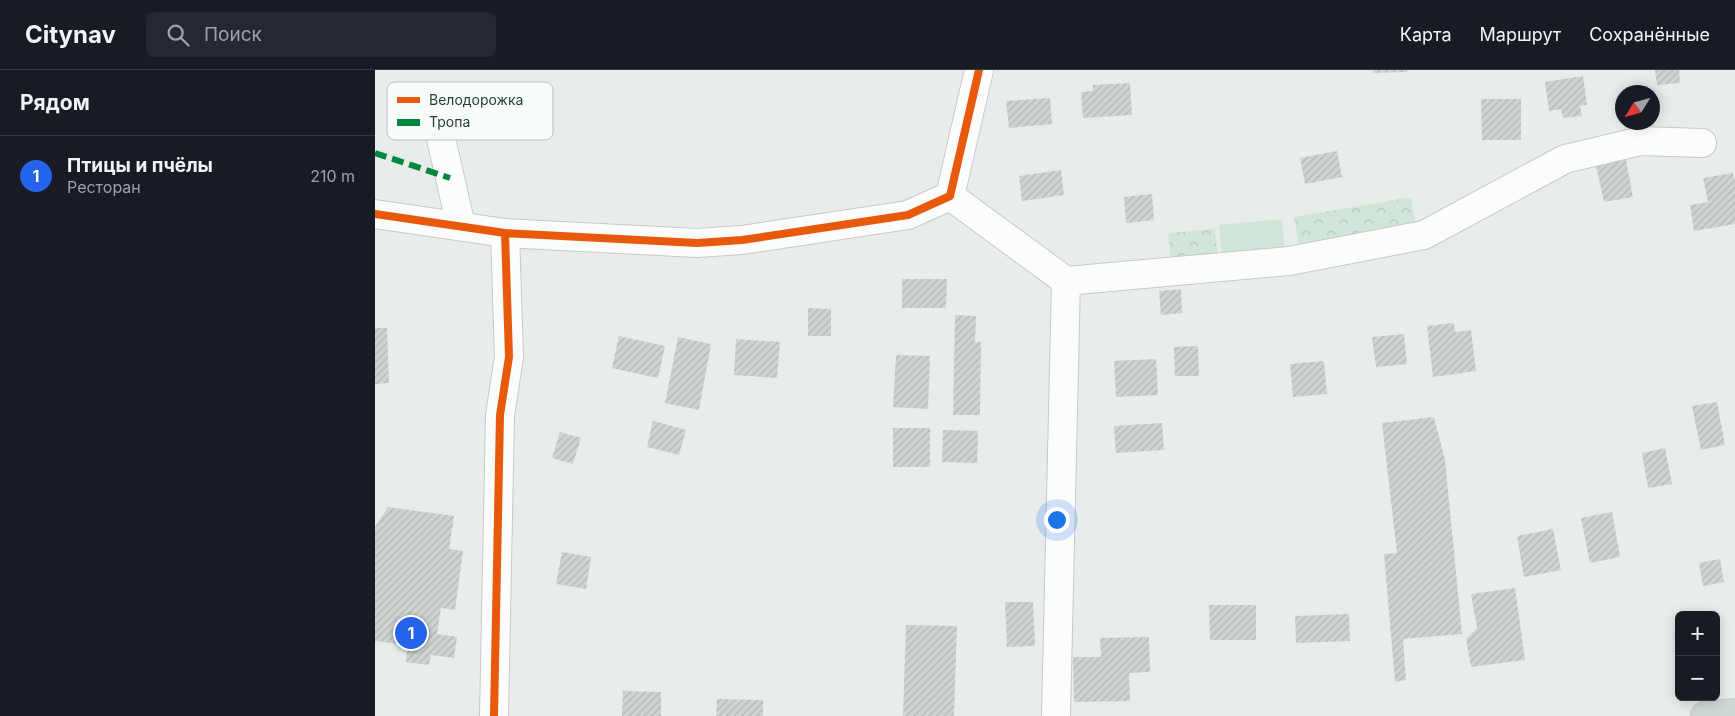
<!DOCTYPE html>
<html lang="ru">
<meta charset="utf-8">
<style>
body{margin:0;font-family:Inter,sans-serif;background:#242831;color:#f1f3f6}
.controls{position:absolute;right:15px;bottom:15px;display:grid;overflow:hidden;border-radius:8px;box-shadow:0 2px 12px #0003}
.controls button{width:45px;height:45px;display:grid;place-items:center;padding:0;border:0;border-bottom:1px solid #363941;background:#171b24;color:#f1f3f6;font:25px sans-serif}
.compass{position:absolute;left:1240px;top:15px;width:45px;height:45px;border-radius:50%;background:#171b24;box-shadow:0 2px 12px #0003;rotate:233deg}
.you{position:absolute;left:681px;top:449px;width:18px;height:18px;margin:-12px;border:4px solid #fff;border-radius:50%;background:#1a73e8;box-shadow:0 0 0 8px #1a73e833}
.badge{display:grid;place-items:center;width:32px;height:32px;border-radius:50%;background:#2563eb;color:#fff;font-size:16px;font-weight:700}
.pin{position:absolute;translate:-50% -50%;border:2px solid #fff;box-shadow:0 1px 5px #0006}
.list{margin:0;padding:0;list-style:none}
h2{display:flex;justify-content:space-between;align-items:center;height:65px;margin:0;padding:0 20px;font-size:21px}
h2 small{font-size:16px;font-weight:400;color:#9ea1a6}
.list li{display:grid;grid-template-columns:32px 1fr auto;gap:15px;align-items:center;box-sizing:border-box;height:80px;padding:0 20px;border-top:1px solid #363941}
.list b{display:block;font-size:19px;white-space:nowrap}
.list p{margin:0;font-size:16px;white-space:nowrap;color:#9ea1a6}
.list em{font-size:16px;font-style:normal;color:#9ea1a6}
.icon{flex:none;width:28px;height:28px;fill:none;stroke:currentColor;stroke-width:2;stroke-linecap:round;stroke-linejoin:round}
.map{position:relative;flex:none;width:1360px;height:646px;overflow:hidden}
header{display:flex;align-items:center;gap:30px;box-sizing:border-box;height:70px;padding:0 25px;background:#171b24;border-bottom:1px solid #363941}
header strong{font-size:24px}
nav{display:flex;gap:28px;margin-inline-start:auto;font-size:18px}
.search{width:350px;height:45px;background:#242831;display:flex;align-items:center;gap:12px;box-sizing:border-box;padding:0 18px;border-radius:8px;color:#9ea1a6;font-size:19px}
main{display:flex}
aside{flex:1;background:#171b24}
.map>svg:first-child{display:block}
</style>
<header>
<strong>Citynav</strong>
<div class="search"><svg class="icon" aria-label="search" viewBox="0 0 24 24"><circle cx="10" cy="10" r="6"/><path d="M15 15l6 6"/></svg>Поиск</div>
<nav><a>Карта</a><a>Маршрут</a><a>Сохранённые</a></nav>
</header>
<main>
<aside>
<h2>Рядом<small></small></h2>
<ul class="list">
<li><span class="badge">1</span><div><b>Птицы и пчёлы</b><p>Ресторан</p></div><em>210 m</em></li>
</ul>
</aside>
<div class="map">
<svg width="1360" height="646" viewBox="0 0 1360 646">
<defs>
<pattern id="forest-crowns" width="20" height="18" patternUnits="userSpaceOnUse" patternTransform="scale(1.25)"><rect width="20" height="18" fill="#d1e6d8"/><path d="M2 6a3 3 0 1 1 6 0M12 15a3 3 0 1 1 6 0" fill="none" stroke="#b3c6ba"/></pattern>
<pattern id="building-hatch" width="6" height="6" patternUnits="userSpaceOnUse" patternTransform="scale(1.25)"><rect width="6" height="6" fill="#cfd4d2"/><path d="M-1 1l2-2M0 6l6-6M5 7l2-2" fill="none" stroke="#b2b7b5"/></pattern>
</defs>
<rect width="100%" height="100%" fill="#e8edeb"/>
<!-- forest -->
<path fill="url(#forest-crowns)" d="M1036,127L1041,157L924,177L919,147Z
M840,159L843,189L796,193L793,163Z"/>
<!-- pitch -->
<path fill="#d1e6d8" d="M907,149L910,183L847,189L844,155Z"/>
<!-- building -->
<path fill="url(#building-hatch)" d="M998,0H1032V2L998,3Z
M1280,0H1304L1305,13L1282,15Z
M1208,6L1212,35L1205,36L1207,46L1188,48L1186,39L1174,41L1170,12Z
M755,13L757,45L708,48L706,22L718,21V15Z
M675,28L677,54L634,58L631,31Z
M1106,29H1146V70H1107Z
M962,81L967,107L930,114L925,88Z
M1251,90L1258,127L1229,132L1221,95Z
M686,100L689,125L647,131L644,106Z
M1358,103L1360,111V154L1319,161L1315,135L1333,132L1328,108Z
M777,124L779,150L751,153L749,127Z
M527,209H572L571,238H527Z
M806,219L807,243L786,245L784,221Z
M433,238L456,239V266H433Z
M580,245L601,246L600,272H606L605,345H578Z
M1079,253L1080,262L1096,260L1101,301L1058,307L1052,256Z
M0,258H12L14,313L0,314Z
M1029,264L1032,294L1001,297L997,267Z
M244,266L290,276L283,308L237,298Z
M303,267L336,274L324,340L290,333Z
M361,269L405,272L402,308L359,305Z
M823,276L824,306H800L799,277Z
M521,285L555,286L553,339L518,337Z
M781,289L783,325L741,327L739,291Z
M949,291L952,324L918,327L915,294Z
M1342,332L1350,375L1326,380L1317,336Z
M1059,347L1070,390L1087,564L1028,569L1031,610L1020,612L1009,484L1022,483L1007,353Z
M278,351L311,360L304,385L272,377Z
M787,353L789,380L741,383L739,356Z
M518,358H555V397H518Z
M568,360L603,361L602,393L567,392Z
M185,362L206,368L198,394L177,388Z
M1290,378L1297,414L1273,418L1267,383Z
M13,437L79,446L74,479L88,481L80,540L66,538L62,564L82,567L79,588L56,585L54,595L31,592L33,575L0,571V457Z
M1237,442L1245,487L1215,493L1206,448Z
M1178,459L1186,500L1149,507L1142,466Z
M187,482L216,487L211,519L181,514Z
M1345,489L1349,512L1328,516L1324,493Z
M1140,518L1150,590L1096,597L1091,569L1102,558L1096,524Z
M630,532H658L660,576L632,577Z
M834,535H881V570H835Z
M974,544L975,571L921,573L920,546Z
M531,555L582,556L579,646H528Z
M1304,564V586H1303L1299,565Z
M774,567L775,602L754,603L755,631L699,632L698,587H726L725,568Z
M248,621L286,622V646H247Z
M342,629L388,630V646H341Z"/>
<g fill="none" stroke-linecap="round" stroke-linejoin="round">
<defs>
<path id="minor" d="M61,47L86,156
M575,126L691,211L914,191L1049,165L1190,89L1266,71L1327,73
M0,144L130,163L322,173L367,170L533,145L575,126L604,0
M119,646L125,345L134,287L130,163
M681,646L691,211"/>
<path id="major" d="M1330,646L1360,643"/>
</defs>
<!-- minor casing -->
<use href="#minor" stroke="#c5cac8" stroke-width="30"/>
<!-- major casing -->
<use href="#major" stroke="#c3ccc9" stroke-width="30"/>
<!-- minor -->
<use href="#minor" stroke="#fcfcfc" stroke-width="28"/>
<!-- major -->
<use href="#major" stroke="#cfd7d5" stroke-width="28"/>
<!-- quiet -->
<path stroke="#00873e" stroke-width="6" stroke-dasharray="12 6" stroke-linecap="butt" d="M0,83L75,108"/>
<defs>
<path id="cycleway" d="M0,144L130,163L322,173L367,170L533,145L575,126L604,0
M119,646L125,345L134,287L130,163"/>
</defs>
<!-- cycleway casing -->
<use href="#cycleway" stroke="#f7fbf9" stroke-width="11"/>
<!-- cycleway -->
<use href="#cycleway" stroke="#e8590c" stroke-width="8"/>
</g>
<!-- legend -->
<rect x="12" y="12" width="166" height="58" rx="8" fill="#f7fbf9" stroke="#b8c4c0" stroke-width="1"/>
<rect x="22" y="27" width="23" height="6" fill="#e8590c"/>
<rect x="22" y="49" width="23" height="7" fill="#00873e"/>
<g font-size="14" fill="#24423a">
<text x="54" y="35">Велодорожка</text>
<text x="54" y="57">Тропа</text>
</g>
</svg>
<div class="controls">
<button>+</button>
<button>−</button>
</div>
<svg class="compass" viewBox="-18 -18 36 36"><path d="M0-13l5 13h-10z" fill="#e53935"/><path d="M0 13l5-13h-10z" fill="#9ea1a6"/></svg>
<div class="you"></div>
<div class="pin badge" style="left:36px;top:563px">1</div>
</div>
</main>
